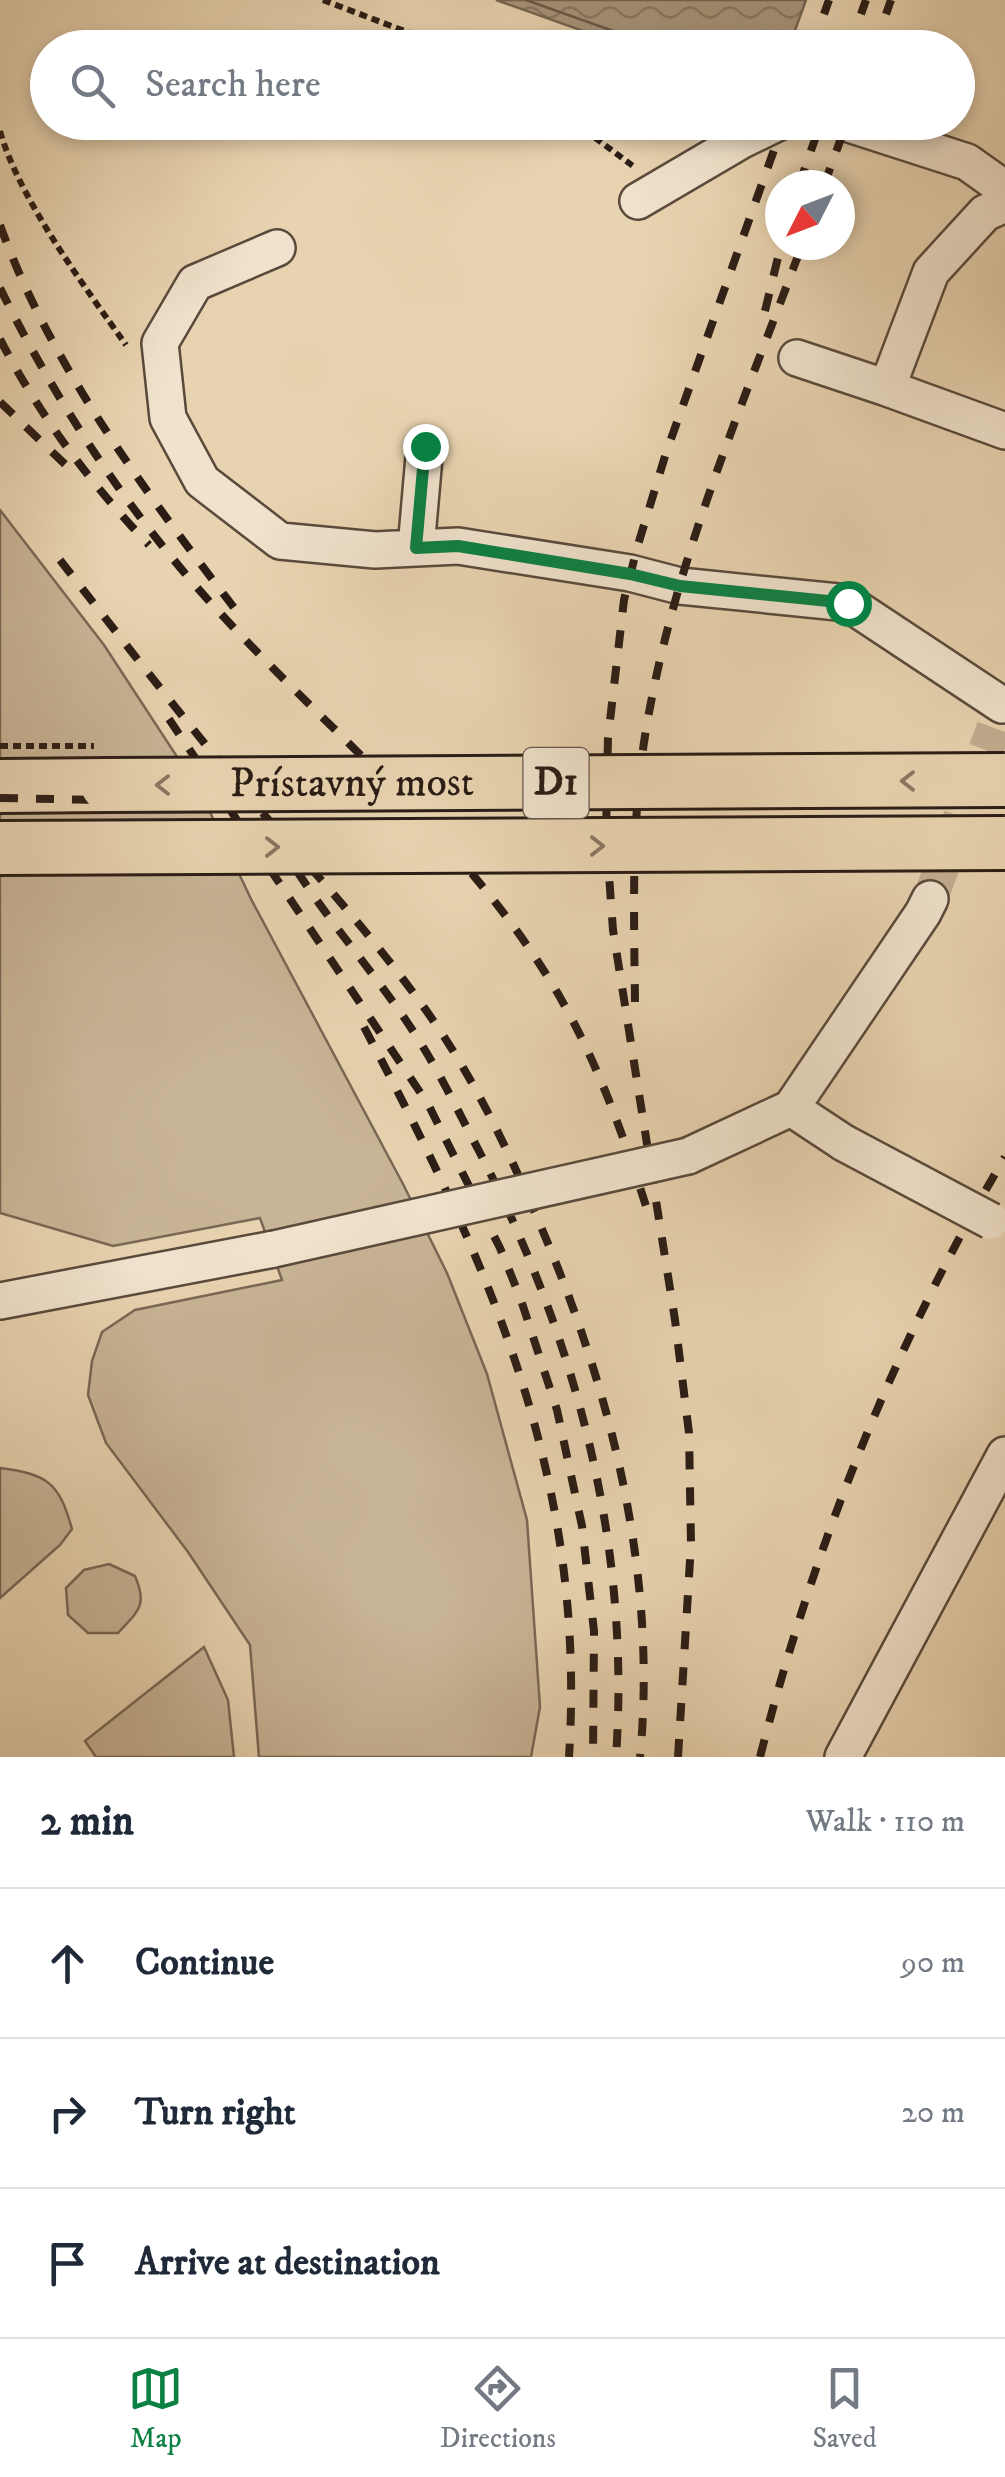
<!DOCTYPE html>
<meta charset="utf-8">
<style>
body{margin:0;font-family:"IM FELL DW Pica",serif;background:#f6f6f7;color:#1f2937}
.compass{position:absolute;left:765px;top:170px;width:90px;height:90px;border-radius:50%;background:#fff;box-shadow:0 5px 15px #0003;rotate:228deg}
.stop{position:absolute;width:30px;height:30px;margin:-22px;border:8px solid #0b8043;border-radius:50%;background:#fff}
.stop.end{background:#0b8043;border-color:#fff;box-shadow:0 2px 10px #0008}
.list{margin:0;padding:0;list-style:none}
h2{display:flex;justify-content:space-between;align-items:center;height:130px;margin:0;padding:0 40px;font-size:42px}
h2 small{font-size:32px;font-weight:400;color:#747a83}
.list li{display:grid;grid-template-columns:65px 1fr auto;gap:30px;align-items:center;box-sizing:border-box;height:150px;padding:0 40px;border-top:2px solid #e0e1e3}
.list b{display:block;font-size:38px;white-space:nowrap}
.list em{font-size:32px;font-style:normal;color:#747a83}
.icon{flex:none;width:55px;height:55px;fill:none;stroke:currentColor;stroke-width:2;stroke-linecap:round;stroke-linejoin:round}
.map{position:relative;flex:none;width:1005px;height:1757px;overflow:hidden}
.search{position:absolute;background:#fff;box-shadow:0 5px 15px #0003;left:30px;right:30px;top:30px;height:110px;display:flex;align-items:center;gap:25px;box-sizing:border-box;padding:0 35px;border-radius:55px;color:#747a83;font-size:38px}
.sheet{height:580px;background:#fff}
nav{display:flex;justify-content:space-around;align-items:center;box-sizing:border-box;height:140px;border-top:2px solid #e0e1e3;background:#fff;font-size:28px;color:#747a83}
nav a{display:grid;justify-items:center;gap:5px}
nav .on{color:#0b8043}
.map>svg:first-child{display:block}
</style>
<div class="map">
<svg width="1005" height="1757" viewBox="0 0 1005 1757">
<defs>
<pattern id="water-waves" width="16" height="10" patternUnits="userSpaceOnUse" patternTransform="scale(2.5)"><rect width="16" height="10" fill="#a7957b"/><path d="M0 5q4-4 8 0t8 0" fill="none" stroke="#887964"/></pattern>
</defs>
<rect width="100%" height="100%" fill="#e8d3b0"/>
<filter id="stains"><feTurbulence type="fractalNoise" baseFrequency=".002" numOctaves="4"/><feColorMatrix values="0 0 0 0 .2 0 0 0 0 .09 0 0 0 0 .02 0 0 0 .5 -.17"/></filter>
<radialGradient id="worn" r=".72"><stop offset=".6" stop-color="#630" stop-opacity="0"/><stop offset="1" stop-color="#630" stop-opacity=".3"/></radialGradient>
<!-- grass -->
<path fill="#c8b496" stroke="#796856" stroke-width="2.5" d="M0,510L104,645L202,795L251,899L403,1184L447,1273L487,1374L527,1520L540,1707L531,1757H259L250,1645L188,1552L106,1443L88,1395L92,1361L102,1332L135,1310L282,1280L260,1218L113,1246L0,1213Z
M0,1468C47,1474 59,1482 72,1529L60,1545L0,1598Z
M109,1564L135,1576C148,1606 138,1611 118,1633H88L68,1615L66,1588L84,1570Z
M204,1647L228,1700L234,1757H96L85,1741Z"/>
<!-- water -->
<path fill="url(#water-waves)" stroke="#756552" stroke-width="2.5" d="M496,0H806L789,47H628Z"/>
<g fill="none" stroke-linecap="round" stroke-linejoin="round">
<!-- shore -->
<path stroke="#685848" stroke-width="2.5" d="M526,0L619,33L625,39L626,48"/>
<!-- minor-tunnel -->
<path stroke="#c2ae91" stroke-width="35" stroke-dasharray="35 18" stroke-linecap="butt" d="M930,899L994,728"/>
<defs>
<path id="minor" d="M843,122L967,162L1005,189
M638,201L742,140L779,122
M1005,204L985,213L931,272L887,388L1005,431
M277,248L195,283L160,343L168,418L202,481L280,541L375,550L458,546L630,573L680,586L848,603L1002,705
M797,358L887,388
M416,548L425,446
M791,1108L923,913L930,899
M688,1156L791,1108L844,1143
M0,1301L274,1249
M843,1757L1005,1455"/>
<path id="highway" d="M0,786L107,785"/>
</defs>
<!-- minor casing -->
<use href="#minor" stroke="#5a4a3c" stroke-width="40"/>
<!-- highway casing -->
<use href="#highway" stroke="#2a1c15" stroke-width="58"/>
<!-- path -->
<path stroke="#2a1c15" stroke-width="6" stroke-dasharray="8 5" stroke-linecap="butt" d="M323,0L449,48
M574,122L633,166
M0,131C19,199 85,287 126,345"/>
<!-- minor -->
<use href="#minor" stroke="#f0e2cc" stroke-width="35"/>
<!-- highway -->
<use href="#highway" stroke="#e8d3b0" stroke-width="52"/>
<!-- rail -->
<path stroke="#2a1c15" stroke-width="8" stroke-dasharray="18 18" stroke-linecap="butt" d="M812,48L829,0
M849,48L866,0
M874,48L891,0
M799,185L821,122
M824,185L847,122
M0,225C51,367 147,494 238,613
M0,288C55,400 126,509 210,602C321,725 454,829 544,971C591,1044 620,1125 646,1206
M765,311L781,245
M0,339C39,415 90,483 149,545
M0,402L71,470
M60,560C124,642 187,724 254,803C318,877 386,950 441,1032C478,1088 508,1150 535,1213C609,1382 658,1570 640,1757
M169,719L428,1104L500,1248L520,1297L557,1410L582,1526L594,1631L593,1757
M0,798L151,801L1005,795
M0,826L1005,822
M297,871C333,927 377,976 413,1031C438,1069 458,1111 479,1151C576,1339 631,1544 616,1757
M635,1002C634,914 631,822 645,736C672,566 743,405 802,245
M364,1027C490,1266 587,1479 569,1757
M678,1757L691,1544L689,1433L675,1320L613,930L606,834L608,738L624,600L637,548L666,453L784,122
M760,1757C814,1546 894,1344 1005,1157"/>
<defs>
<path id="minor-bridge" d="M844,1143L991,1221
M274,1249L688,1156"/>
<g id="highway-bridge">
<path id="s1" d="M107,785L1005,780"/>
<path d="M0,848L1005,843"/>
</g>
</defs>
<!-- minor-bridge casing -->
<use href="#minor-bridge" stroke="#5a4a3c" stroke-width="40" stroke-linecap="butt"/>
<!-- highway-bridge casing -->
<use href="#highway-bridge" stroke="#2a1c15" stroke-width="58" stroke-linecap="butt"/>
<!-- path-bridge -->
<path stroke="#2a1c15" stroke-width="6" stroke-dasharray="8 5" stroke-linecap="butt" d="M0,746H94"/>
<!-- minor-bridge -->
<use href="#minor-bridge" stroke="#f0e2cc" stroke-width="35"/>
<!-- highway-bridge -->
<use href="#highway-bridge" stroke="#e8d3b0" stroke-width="52"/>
</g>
<!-- one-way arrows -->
<defs><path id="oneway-chevron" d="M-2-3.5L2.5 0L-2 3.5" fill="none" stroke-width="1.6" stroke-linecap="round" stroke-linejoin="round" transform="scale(2.5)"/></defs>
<g stroke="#897862">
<use href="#oneway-chevron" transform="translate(908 781) rotate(180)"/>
<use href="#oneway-chevron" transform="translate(163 785) rotate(180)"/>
<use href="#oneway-chevron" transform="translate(597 846)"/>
<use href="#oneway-chevron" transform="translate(272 847)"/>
</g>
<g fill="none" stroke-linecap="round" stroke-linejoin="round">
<!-- route -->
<path stroke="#0b8043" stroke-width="12" d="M425,446L416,548L458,546L630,574L680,586L848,603"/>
</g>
<g text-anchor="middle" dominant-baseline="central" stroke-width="8" stroke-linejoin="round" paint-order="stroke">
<!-- shield labels -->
<rect fill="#f0e2cc" stroke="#65574c" stroke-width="2.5" x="523.5" y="748" width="65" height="70" rx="8"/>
<g font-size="40" font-weight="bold" fill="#2a1c15">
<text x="556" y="783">D1</text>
</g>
<!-- street labels -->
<g font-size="42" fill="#2a1c15" stroke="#f0e2cc">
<text stroke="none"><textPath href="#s1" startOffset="245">Prístavný most</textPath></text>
</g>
</g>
<rect width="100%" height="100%" filter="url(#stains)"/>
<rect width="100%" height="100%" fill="url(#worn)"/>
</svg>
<svg class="compass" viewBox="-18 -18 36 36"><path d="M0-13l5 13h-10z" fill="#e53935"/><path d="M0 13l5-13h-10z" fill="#747a83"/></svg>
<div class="stop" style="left:848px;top:603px"></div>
<div class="stop end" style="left:425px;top:446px"></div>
<div class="search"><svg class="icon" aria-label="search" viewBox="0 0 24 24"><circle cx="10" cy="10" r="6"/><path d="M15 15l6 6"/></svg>Search here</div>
</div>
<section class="sheet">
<h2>2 min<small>Walk · 110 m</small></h2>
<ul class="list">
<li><svg class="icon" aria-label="ahead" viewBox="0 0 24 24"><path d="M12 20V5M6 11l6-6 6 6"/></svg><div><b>Continue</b></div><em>90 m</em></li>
<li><svg class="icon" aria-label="right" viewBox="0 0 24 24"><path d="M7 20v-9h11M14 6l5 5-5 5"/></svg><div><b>Turn right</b></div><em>20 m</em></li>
<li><svg class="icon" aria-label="arrive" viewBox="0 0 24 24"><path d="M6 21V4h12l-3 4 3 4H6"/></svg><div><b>Arrive at destination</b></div></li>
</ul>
</section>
<nav>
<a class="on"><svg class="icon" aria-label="map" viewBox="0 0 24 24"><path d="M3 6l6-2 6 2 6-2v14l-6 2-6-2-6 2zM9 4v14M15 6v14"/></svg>Map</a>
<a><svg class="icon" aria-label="directions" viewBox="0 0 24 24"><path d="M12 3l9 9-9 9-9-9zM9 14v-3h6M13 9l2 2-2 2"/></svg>Directions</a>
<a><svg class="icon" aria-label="saved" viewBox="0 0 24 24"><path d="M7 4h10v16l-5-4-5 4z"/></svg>Saved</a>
</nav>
